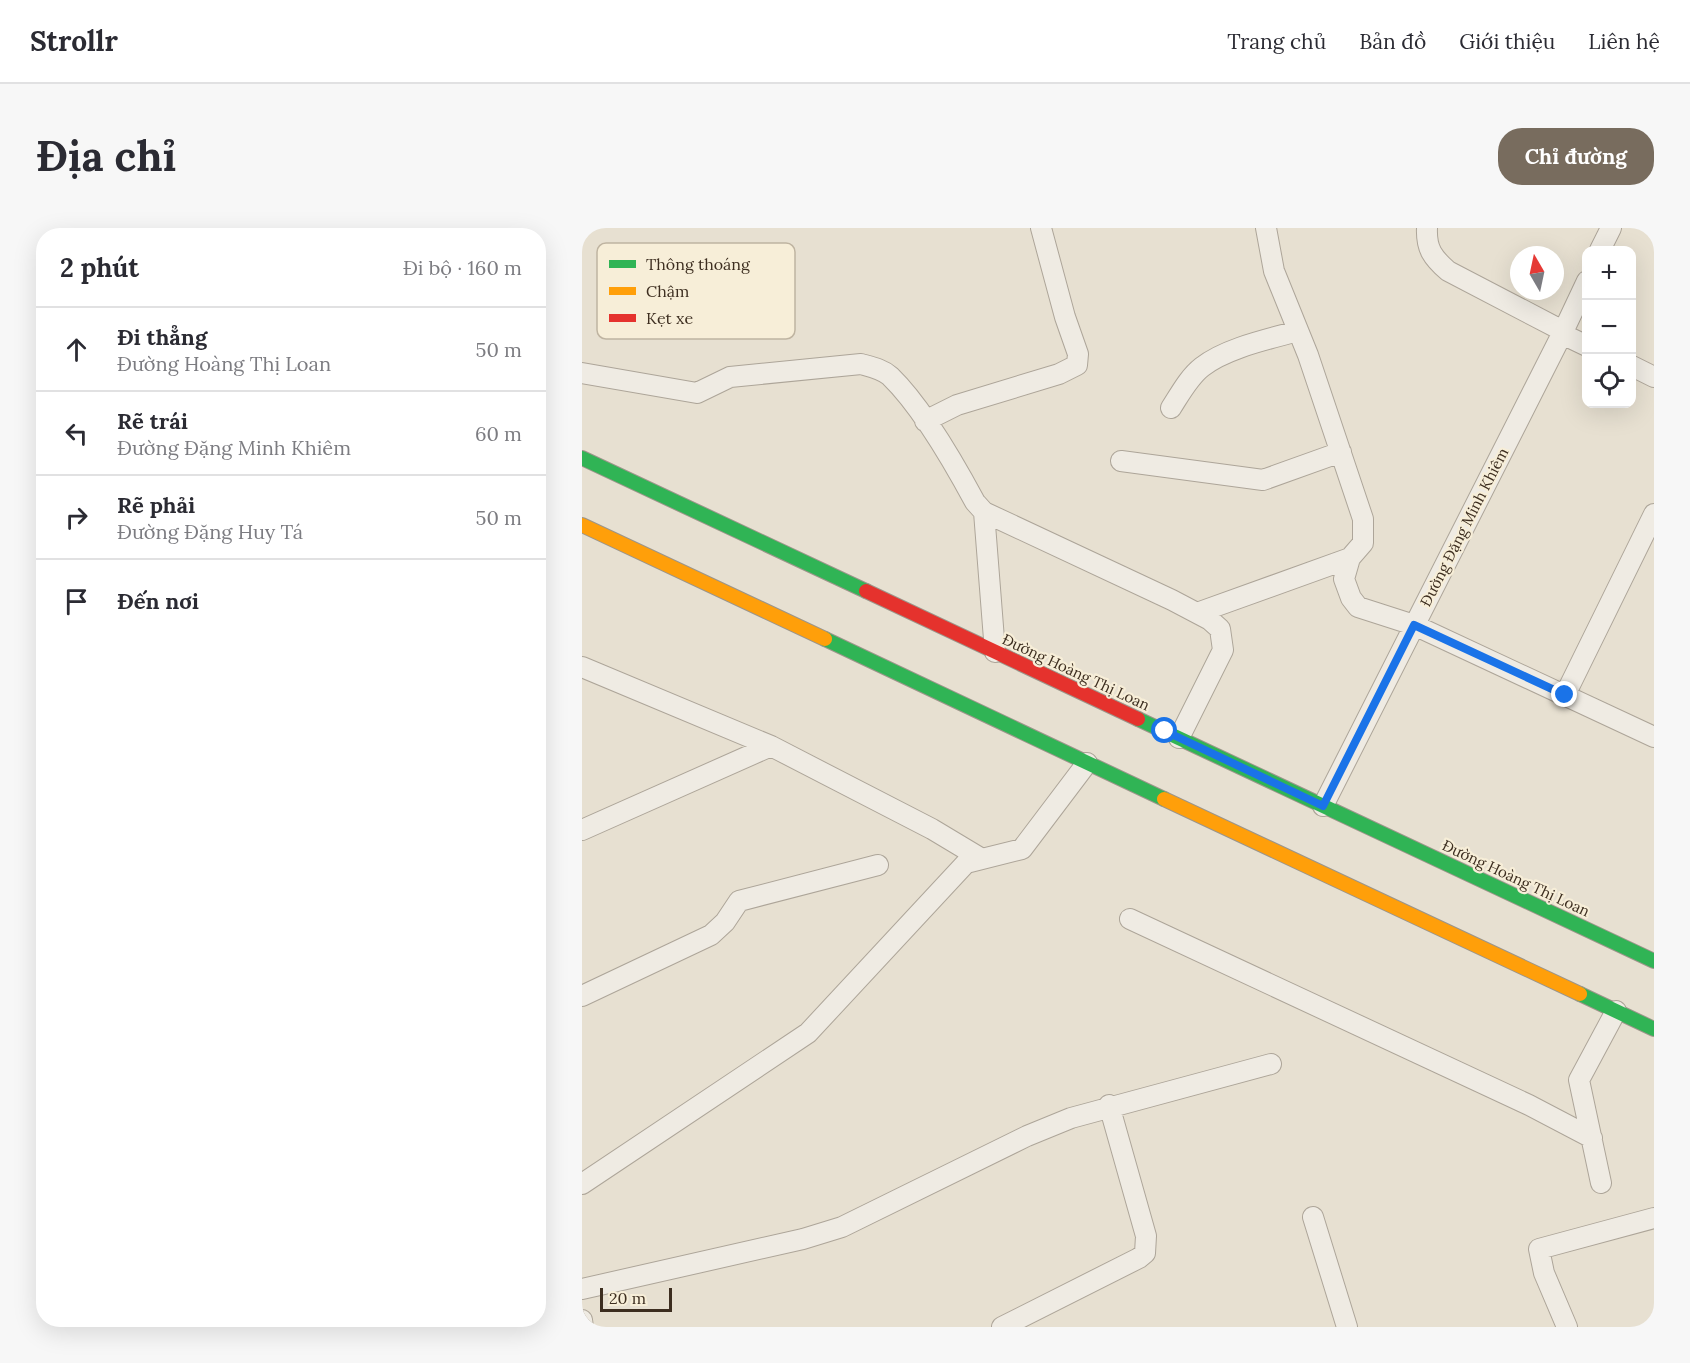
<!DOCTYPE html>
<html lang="vi">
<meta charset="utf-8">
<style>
body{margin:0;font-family:Lora,serif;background:#f7f7f7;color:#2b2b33}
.controls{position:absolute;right:18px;top:18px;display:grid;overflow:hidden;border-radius:12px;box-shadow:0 6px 24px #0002}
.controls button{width:54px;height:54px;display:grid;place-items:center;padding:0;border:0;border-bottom:2px solid #e1e1e2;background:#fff;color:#2b2b33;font:30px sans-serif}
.compass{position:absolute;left:928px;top:18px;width:54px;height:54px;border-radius:50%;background:#fff;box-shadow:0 6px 24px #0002;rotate:351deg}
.scale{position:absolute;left:18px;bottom:15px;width:72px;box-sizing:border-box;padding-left:6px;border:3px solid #3d2e20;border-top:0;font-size:16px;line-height:21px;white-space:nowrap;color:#3d2e20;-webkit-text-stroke:4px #f7eed8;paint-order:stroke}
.stop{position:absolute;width:18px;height:18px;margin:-14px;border:4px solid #1a73e8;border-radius:50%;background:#fff}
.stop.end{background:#1a73e8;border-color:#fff;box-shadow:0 2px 6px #0008}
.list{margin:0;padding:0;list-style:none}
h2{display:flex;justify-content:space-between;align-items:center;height:78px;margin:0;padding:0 24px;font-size:26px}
h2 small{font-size:20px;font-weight:400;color:#7c7c81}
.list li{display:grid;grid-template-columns:39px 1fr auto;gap:18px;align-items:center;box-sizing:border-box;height:84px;padding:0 24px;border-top:2px solid #e1e1e2}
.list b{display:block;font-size:22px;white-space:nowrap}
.list p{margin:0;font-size:20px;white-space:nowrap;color:#7c7c81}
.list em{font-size:20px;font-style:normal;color:#7c7c81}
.icon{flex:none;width:33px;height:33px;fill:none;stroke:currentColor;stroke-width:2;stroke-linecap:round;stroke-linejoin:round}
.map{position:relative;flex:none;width:1072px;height:1099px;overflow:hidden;border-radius:24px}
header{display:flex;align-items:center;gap:36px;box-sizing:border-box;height:84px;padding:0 30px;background:#fff;border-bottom:2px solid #e1e1e2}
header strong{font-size:28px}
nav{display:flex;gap:33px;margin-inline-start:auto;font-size:21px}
.intro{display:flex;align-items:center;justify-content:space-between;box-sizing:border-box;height:144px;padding:0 36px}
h1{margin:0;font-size:42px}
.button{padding:15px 27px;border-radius:24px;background:#786c5e;color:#fff;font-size:21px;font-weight:700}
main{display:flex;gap:36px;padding:0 36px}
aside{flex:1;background:#fff;border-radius:24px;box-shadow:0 6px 24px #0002}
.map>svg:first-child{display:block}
</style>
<header>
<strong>Strollr</strong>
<nav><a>Trang chủ</a><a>Bản đồ</a><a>Giới thiệu</a><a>Liên hệ</a></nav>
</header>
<div class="intro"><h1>Địa chỉ</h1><a class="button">Chỉ đường</a></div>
<main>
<aside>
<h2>2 phút<small>Đi bộ · 160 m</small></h2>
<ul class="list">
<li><svg class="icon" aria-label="ahead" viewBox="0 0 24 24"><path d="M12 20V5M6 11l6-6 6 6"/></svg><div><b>Đi thẳng</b><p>Đường Hoàng Thị Loan</p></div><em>50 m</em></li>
<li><svg class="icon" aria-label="left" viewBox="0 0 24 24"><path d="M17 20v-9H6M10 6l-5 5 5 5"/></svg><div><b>Rẽ trái</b><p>Đường Đặng Minh Khiêm</p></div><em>60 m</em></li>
<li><svg class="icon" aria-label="right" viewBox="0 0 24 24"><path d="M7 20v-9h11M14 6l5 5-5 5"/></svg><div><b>Rẽ phải</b><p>Đường Đặng Huy Tá</p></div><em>50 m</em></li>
<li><svg class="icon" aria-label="arrive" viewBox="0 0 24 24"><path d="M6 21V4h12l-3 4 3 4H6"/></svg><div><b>Đến nơi</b></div></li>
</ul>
</aside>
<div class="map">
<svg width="1072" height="1099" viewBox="0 0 1072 1099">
<rect width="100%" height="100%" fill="#e7e0d1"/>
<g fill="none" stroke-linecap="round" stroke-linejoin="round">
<defs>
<path id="street" d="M684,0L692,43L726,127L781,291V315L768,330L762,351L769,370L776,379L832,397L1072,509
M845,0C844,21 851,30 866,43L981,103
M1018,22L1029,0
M980,106L1005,118
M1050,138L1072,149
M0,145L115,165L148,149L279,136C290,139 300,141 308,148C340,179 372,235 393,274L402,284L590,372L628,392L638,401L641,422L597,510
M589,180C598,166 607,149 620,139C644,120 687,111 716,103
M343,193L375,177L477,146L495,137L496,126L483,89L459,0
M539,233L681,252L759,224
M402,284L413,424
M615,385L768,330
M0,439L189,518L350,601L400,631
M983,467L1072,286
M741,578L980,106L1005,53
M0,602L189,518
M548,691L947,877L1010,910
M0,768L129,707L143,694L157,673L296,637
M1019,955L997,852L1034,783
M0,956L226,805L384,635L440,621L505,535
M731,989L765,1099
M0,1061L221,1011L260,999L445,908L489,890L689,836
M0,1092L1,1099
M420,1099L557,1030L563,1025L564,1008L527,877
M985,1099L962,1045L957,1021L1072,990"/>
<path id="fast" d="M0,230L284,363
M243,411L582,571
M556,491L1072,733
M998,766L1072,801"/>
<path id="slow" d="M0,297L243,411
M582,571L998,766"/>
<path id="jam" d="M284,363L556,491"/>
</defs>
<!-- street casing -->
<use href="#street" stroke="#ada599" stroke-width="22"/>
<!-- fast casing -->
<use href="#fast" stroke="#9c958a" stroke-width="16"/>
<!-- slow casing -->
<use href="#slow" stroke="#9c958a" stroke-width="16"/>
<!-- jam casing -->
<use href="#jam" stroke="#9c958a" stroke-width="16"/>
<!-- street -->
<use href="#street" stroke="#efebe3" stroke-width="20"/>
<!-- fast -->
<use href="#fast" stroke="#30b455" stroke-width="14"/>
<!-- slow -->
<use href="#slow" stroke="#ff9f0a" stroke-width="14"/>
<!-- jam -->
<use href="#jam" stroke="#e5322d" stroke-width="14"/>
</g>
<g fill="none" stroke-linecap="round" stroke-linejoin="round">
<!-- route -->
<path stroke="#1a73e8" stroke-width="8" d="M583,503L741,578L832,397L983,467"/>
</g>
<g text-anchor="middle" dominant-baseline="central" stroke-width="4.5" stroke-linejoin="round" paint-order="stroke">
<!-- street labels -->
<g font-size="15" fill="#3d2e20" stroke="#f7eed8">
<text transform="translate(882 299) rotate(-63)">Đường Đặng Minh Khiêm</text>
<text transform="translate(494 444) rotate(25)">Đường Hoàng Thị Loan</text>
<text transform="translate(934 650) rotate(25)">Đường Hoàng Thị Loan</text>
</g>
</g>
<!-- legend -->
<rect x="15" y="15" width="198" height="96" rx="9" fill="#f7eed8" stroke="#bfb4a1" stroke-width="1.5"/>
<rect x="27" y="32" width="27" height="8" fill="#30b455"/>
<rect x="27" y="59" width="27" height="8" fill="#ff9f0a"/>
<rect x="27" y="86" width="27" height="8" fill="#e5322d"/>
<g font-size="16" fill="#3d2e20">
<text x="64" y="42">Thông thoáng</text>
<text x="64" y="69">Chậm</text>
<text x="64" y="96">Kẹt xe</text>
</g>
</svg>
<div class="controls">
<button>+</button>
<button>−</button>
<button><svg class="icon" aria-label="locate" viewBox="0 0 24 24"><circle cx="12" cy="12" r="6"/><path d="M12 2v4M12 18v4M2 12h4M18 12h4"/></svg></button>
</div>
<svg class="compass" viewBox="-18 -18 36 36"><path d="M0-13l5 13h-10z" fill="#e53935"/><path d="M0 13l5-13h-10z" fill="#7c7c81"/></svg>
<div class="scale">20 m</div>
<div class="stop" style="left:583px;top:503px"></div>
<div class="stop end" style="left:983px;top:467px"></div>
</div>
</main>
